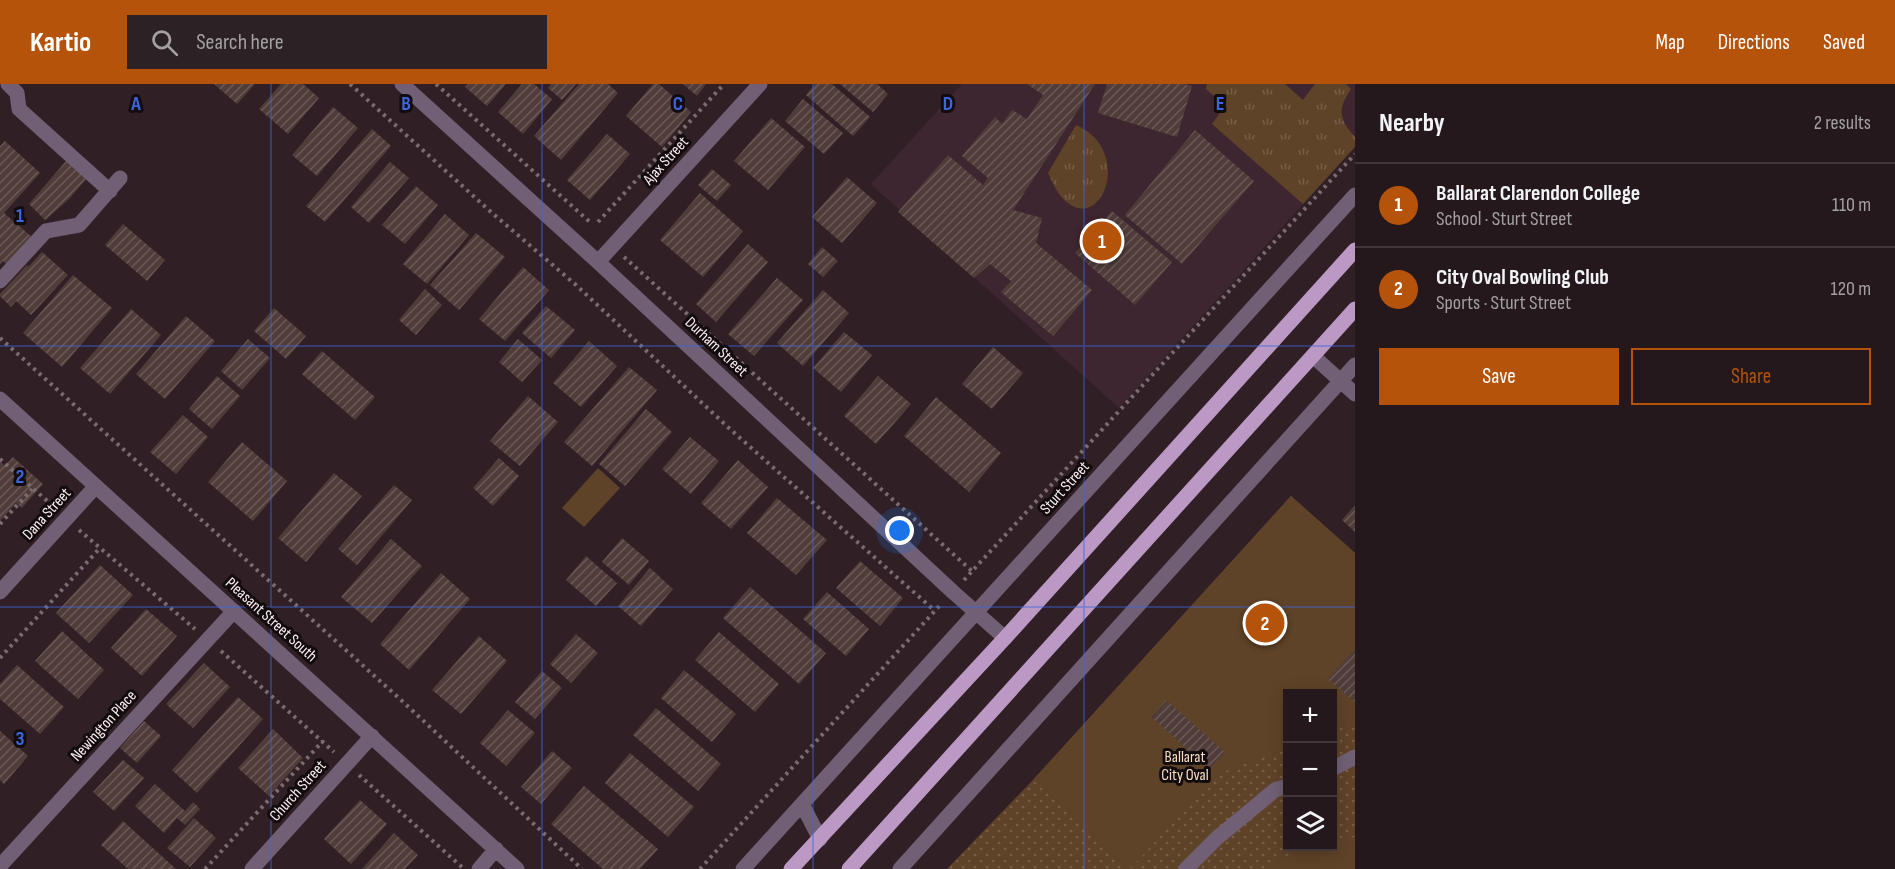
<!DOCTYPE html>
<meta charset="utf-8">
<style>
body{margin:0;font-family:"Sofia Sans Condensed",sans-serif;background:#2c2125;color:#f1f3f6}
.controls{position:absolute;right:18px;bottom:18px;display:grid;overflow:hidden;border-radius:0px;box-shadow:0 3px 15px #0003}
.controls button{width:54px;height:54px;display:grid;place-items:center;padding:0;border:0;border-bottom:2px solid #41373b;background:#24181c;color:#f1f3f6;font:30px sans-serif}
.you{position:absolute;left:900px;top:447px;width:21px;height:21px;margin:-15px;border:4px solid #fff;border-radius:50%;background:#1a73e8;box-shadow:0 0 0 9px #1a73e833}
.badge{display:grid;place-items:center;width:39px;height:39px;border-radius:50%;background:#b45309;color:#fff;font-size:20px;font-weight:700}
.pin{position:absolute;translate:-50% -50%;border:3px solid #fff;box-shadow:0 2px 6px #0006}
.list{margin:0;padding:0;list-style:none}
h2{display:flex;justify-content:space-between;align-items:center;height:78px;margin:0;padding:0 24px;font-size:26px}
h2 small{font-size:20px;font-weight:400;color:#a3a0a3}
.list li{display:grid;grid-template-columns:39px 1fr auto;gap:18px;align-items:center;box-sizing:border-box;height:84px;padding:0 24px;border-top:2px solid #41373b}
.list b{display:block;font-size:22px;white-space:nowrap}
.list p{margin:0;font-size:20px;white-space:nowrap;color:#a3a0a3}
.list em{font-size:20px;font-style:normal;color:#a3a0a3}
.actions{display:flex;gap:12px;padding:18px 24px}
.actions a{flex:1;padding:14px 0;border:2px solid #b45309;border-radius:0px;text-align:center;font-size:21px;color:#b45309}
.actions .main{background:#b45309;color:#fff}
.icon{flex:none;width:33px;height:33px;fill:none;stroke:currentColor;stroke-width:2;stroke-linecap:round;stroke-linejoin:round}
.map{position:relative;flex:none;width:1355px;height:785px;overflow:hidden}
header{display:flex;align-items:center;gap:36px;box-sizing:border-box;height:84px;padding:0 30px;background:#b45309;color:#fff}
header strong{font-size:28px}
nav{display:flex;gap:33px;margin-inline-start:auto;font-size:21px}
.search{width:420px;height:54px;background:#2c2125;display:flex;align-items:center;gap:15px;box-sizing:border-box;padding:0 21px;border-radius:0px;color:#a3a0a3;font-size:22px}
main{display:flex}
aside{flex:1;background:#24181c}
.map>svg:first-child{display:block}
</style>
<header>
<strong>Kartio</strong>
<div class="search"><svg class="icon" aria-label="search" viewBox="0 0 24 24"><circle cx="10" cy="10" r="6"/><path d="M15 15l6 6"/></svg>Search here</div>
<nav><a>Map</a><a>Directions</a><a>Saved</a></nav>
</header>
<main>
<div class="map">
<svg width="1355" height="785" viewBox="0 0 1355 785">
<defs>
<pattern id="grass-tufts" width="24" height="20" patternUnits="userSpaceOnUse" patternTransform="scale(1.5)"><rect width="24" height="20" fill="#5f4328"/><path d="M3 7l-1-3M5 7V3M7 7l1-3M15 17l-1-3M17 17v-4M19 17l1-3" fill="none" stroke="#775e48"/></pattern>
<pattern id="park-dots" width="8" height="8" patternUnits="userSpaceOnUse" patternTransform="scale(1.5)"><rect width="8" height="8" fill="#5f4328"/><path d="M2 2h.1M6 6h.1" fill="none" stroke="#775e48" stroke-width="1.8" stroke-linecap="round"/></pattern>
<pattern id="building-hatch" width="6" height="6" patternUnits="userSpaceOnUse" patternTransform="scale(1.5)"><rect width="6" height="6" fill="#503d3a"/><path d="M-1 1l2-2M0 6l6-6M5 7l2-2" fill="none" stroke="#6a5957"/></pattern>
</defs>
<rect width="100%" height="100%" fill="#302026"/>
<!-- built -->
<path fill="#3d262f" d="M962,0H1355V63L1119,324L871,100Z"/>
<!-- grass -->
<path fill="url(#grass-tufts)" d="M1207,0H1285L1303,16L1315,0H1346L1351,5C1337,26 1339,35 1355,53V63L1303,120L1212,40L1225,22L1206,5Z
M1076,41C1133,66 1103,146 1068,119C1058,112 1053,99 1048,89Z"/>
<!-- park -->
<path fill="url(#park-dots)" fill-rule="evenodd" d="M1291,412L1355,469V785H947L1033,696ZM1288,610H1332V762H1288Z"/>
<!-- garden -->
<path fill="#5f4328" d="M598,384L620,404L584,443L562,424Z
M1291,412L1355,469V637L1333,646L1332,610H1288L1287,663L1218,690L1131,784L1033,696Z
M1355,753V785H1264C1283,771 1309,762 1332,762L1333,756Z"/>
<!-- building -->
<path fill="url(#building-hatch)" d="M214,0H255L237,20Z
M281,0H303L319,14L288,50L259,25Z
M468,0H506L487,22L465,3Z
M522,0H534L552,15L523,50L498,28Z
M551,0H576L562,16L548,4Z
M579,0H608L618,9L561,76L534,52Z
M653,0H659L691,28L662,63L626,32Z
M683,0H706L697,12Z
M815,0H832L870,33L853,52L806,11Z
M840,0H877L888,10L873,28Z
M1027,0H1095L1013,126L1042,134L1036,159L1092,206L1053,252L1001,208L1011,197L990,180L974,194L898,128L948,71L983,101L988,94L962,72L995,33L1002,40L1012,26L1027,35L1043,11Z
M1107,0H1184L1192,2L1177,53L1098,29Z
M803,15L843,49L824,70L785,37Z
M333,23L358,44L317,92L292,71Z
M771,34L805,63L768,106L734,77Z
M372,45L391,62L325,138L306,122Z
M1195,46L1254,97L1182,180L1125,131Z
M607,50L630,70L590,116L567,96Z
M5,57L40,89L4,129L32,153L7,181L3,177L0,180V62Z
M66,77L87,94L68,116L45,136L29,120Z
M390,78L409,94L369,139L351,123Z
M712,85L731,101L717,117L698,101Z
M847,93L877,119L842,159L812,133Z
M416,102L438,121L405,160L382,141Z
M700,109L743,147L703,193L660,156Z
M1112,127L1172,178L1135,221L1075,169Z
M445,130L469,151L427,200L403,180Z
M123,140L165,176L147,197L105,161Z
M476,149L505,173L459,226L430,201Z
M748,160L768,178L716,238L696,220Z
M822,163L838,177L823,193L808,180Z
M42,168L68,191L31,231L16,217L11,223L0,212V210L27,181L28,183Z
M523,183L549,206L505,257L479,235Z
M73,191L112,224L62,283L23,249Z
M777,194L803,216L754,272L728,250Z
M425,205L442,221L416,251L399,236Z
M823,206L849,229L803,282L777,259Z
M546,222L575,246L551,274L522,249Z
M274,224L306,252L286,275L254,247Z
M131,225L161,251L110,310L80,284Z
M186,232L215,257L165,315L136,290Z
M844,248L872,271L841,308L813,284Z
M248,255L270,274L242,306L221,287Z
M518,255L542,276L522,298L499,278Z
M589,257L617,282L581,323L553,299Z
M993,263L1023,289L992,325L962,300Z
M322,267L375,313L355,336L302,290Z
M629,283L657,306L592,382L564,358Z
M217,292L240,312L212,345L189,325Z
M878,292L911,320L876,360L844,332Z
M528,312L558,338L520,382L490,357Z
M936,313L1001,369L969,408L904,352Z
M646,325L672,348L625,402L599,380Z
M183,331L208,353L176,390L150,368Z
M690,353L719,377L691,410L662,385Z
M242,358L287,397L253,437L208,398Z
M13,373L43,400L22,424L16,419L0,437V377L5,382Z
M499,374L519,392L493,422L473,404Z
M738,376L768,403L731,445L701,419Z
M334,389L362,412L306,478L278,454Z
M394,401L412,416L357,481L338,465Z
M777,414L827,456L796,491L747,449Z
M1355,421V448L1342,436Z
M622,454L649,477L629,501L602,478Z
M391,455L422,482L372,539L341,513Z
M586,472L617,499L596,522L566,496Z
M860,477L903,514L880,542L836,504Z
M100,481L133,511L89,559L56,529Z
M650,484L673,505L641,542L618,522Z
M441,489L470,515L409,586L380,560Z
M750,503L826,569L799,600L723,534Z
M827,508L869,545L846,572L803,535Z
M146,525L177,552L142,592L111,564Z
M62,547L104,586L78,615L35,577Z
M719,548L779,600L755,628L695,576Z
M576,550L598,569L571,599L550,580Z
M479,552L507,577L461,630L432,606Z
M1355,565V618L1328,595Z
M204,579L230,603L193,644L166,620Z
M17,581L64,623L40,650L0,615V600Z
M684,586L736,630L712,658L661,614Z
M542,587L562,604L535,635L515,618Z
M238,613L263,635L197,709L172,686Z
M1166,616L1225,668L1210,685L1151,633Z
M656,624L721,680L698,707L633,651Z
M508,626L535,649L506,682L480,659Z
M144,637L161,652L137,679L120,664Z
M273,645L303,674L269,712L238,684Z
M0,647L28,672L4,700L0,696Z
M552,667L572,684L541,720L521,703Z
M630,669L694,723L668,753L605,699Z
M123,676L144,694L114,727L93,708Z
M155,700L185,727L193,718L200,725L185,741L177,734L164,749L135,722Z
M584,702L658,765L640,785H603L551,740Z
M360,716L387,740L351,780L324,755Z
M194,734L216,754L190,783L167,764Z
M123,737L176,785H128L101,761Z
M394,749L418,771L405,785H362Z"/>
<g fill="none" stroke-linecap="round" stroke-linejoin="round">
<!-- path -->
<path stroke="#7a6c71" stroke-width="4" stroke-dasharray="3 4.5" stroke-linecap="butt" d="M350,0L491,128L576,201L731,346L935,527
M436,0L591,139
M598,138L724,0
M624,173L973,488
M0,254L400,615L582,785
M0,375L54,423
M0,440L32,405
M79,446L195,545
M964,496L1355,70
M221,567L334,668
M0,574L99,465
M359,691L463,784
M205,785L323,657
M700,785L942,519"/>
<!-- minor -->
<path stroke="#716075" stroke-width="15" d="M8,0L17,9L19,25L110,107
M402,0L598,178L953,508L1005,554
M598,178L760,0
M0,197L46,147L79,141L120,94
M1313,272L1355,310
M0,315L517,785
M0,508L96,402
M1332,685L1355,673
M820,755L802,720L1355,111
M0,782L234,527
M252,785L372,652
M479,785L496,765
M743,785L802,720
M900,785L1355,281
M1186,785L1217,754L1275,706L1288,702"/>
<!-- major -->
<path stroke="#bc99c5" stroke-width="15" d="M791,785L1005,554L1355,166
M849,785L1355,225"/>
</g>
<!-- grid -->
<path fill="none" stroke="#3e66dc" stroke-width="1.5" stroke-opacity="0.55" d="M271,0V785M542,0V785M813,0V785M1084,0V785M0,262H1355M0,523H1355"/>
<g text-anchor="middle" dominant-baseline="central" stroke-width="6" stroke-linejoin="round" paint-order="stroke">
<!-- street labels -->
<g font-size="16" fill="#fbeff3" stroke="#130c0f">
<text transform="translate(666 77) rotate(-48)">Ajax Street</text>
<text transform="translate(716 263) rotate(43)">Durham Street</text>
<text transform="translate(1065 404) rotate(-48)">Sturt Street</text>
<text transform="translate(47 430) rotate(-48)">Dana Street</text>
<text transform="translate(271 536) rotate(42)">Pleasant Street South</text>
<text transform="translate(104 642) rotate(-48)">Newington Place</text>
<text transform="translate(298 707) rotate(-48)">Church Street</text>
</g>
<!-- park labels -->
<g font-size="16" fill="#fadec4" stroke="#130c0f">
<text x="1185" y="673">Ballarat<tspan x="1185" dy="18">City Oval</tspan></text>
</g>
</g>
<g font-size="20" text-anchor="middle" font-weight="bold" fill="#3e66dc" stroke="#130c0f" stroke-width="6" stroke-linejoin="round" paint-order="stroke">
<text x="136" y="26">A</text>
<text x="406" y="26">B</text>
<text x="678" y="26">C</text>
<text x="948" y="26">D</text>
<text x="1220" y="26">E</text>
<text x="20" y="138">1</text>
<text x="20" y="399">2</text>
<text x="20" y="661">3</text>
</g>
</svg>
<div class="controls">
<button>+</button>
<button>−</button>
<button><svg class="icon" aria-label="layers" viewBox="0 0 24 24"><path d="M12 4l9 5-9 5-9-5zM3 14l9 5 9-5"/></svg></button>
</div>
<div class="you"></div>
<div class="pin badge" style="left:1102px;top:157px">1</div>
<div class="pin badge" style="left:1265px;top:539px">2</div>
</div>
<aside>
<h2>Nearby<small>2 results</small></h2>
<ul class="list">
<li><span class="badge">1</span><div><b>Ballarat Clarendon College</b><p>School · Sturt Street</p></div><em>110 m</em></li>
<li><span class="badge">2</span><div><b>City Oval Bowling Club</b><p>Sports · Sturt Street</p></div><em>120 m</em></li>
</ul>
<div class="actions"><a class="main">Save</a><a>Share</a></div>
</aside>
</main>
